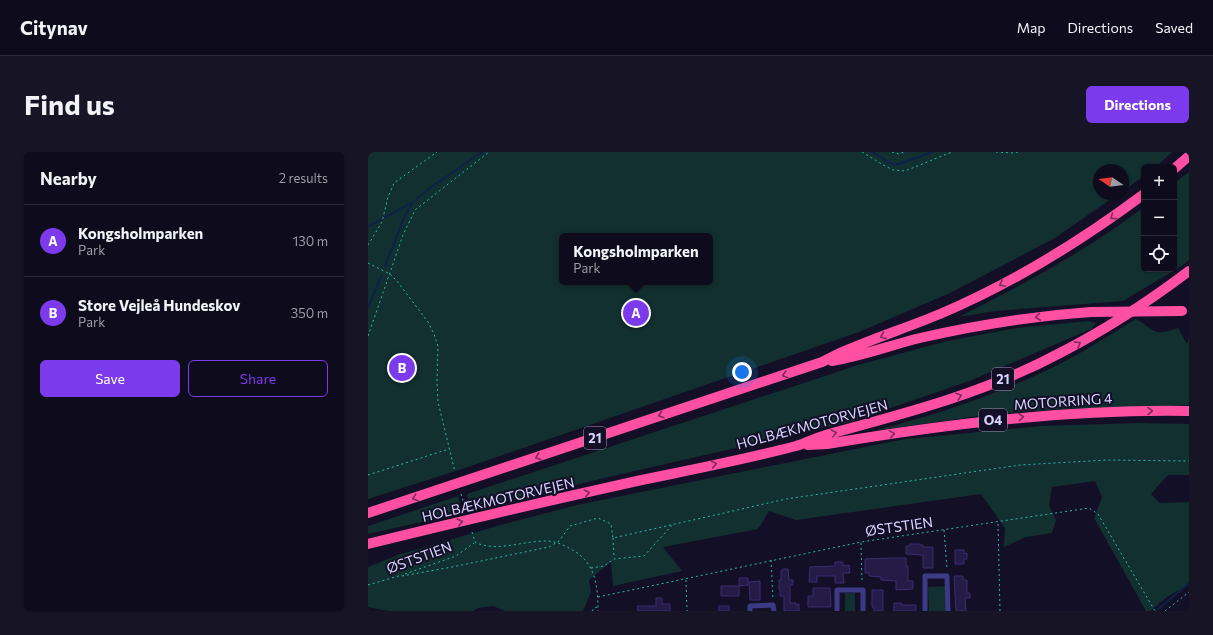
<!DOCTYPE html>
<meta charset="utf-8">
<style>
body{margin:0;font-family:Commissioner,sans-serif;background:#171425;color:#f1f3f6}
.controls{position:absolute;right:12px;top:12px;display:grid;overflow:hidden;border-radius:6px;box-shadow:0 1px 3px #0004}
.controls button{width:36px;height:36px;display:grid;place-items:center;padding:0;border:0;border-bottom:1px solid #2e2b3b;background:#0e0b1c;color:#f1f3f6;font:20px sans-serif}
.compass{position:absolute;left:725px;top:12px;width:36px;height:36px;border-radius:50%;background:#0e0b1c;box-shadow:0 1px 3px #0004;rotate:283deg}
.you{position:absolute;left:374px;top:220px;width:14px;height:14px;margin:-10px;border:3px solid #fff;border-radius:50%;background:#1a73e8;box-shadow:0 0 0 6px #1a73e833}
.badge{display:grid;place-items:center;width:26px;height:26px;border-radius:50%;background:#7c3aed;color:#fff;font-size:13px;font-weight:700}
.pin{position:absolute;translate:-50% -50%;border:2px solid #fff;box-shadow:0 1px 4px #0006}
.popup{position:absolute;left:191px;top:81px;width:154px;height:52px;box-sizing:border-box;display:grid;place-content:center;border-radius:6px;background:#0e0b1c;filter:drop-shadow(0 1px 3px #0005);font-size:13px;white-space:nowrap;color:#9b9ba3}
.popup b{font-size:15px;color:#f1f3f6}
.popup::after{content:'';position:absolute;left:50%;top:100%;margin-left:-8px;border:8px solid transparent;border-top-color:#0e0b1c}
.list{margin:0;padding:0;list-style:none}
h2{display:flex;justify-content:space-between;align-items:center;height:52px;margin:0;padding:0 16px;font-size:17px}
h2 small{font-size:13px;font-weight:400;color:#9b9ba3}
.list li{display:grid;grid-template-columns:26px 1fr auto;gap:12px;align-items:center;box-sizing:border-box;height:72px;padding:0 16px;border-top:1px solid #2e2b3b}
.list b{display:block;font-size:15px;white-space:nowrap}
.list p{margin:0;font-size:13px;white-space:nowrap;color:#9b9ba3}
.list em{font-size:13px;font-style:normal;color:#9b9ba3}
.actions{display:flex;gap:8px;padding:12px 16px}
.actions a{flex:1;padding:9px 0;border:1px solid #7c3aed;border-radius:6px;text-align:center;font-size:14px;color:#7c3aed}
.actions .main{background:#7c3aed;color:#fff}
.icon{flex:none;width:22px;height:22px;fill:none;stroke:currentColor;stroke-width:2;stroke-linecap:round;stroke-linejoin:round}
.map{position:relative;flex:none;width:821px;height:459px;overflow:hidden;border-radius:6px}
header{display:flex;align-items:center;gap:24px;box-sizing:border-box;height:56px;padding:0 20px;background:#0e0b1c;border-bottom:1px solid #2e2b3b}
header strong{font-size:19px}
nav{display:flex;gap:22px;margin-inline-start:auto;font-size:14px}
.intro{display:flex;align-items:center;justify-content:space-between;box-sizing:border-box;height:96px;padding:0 24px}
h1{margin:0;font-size:28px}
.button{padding:10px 18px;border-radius:6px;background:#7c3aed;color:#fff;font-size:14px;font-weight:700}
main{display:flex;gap:24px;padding:0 24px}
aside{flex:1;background:#0e0b1c;border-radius:6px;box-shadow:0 1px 3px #0004}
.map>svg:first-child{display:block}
</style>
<header>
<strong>Citynav</strong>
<nav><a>Map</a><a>Directions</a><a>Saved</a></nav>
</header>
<div class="intro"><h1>Find us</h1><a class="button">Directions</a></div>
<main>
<aside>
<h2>Nearby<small>2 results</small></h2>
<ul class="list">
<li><span class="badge">A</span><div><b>Kongsholmparken</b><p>Park</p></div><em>130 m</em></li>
<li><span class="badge">B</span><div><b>Store Vejleå Hundeskov</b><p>Park</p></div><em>350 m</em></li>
</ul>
<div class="actions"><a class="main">Save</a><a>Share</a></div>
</aside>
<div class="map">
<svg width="821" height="459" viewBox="0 0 821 459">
<rect width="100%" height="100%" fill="#130f26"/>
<!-- green -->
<path fill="#12302f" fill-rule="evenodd" d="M0,0H804L788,15H776V24L755,39V18H731V42H750L687,86L582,141L491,180L94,317L0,347ZM194,84H342V130H194Z
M821,20V108L815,113L755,149L627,159L591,165C655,132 719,99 776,55V117H806V31Z
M768,167C789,179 784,185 810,176L819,192L821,185V253L692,257L617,263L505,279C559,265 613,248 664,225C701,209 734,188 768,167Z
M721,169L728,171L723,177L604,228L482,270L245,324L103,358L99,342L490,213L579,189L648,176Z
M770,271L821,272V323H800L783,342L792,351L821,350V432L799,445L782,459H778L726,366L734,345L727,329L684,335L681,353L688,368L684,381L658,385L636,395L637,376L613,342L428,368L401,359L390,377L295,395L314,419L245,434L243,410L221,428L223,440L215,459H137L125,454L110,456L105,459H20L0,455V415L30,403L129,374L209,353L537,287L673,274Z
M90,344L94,361L0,382V374Z
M578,434V459H561L560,435Z
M477,441H487V459H477Z"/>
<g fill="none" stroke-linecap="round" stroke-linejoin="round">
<!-- stream -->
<path stroke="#0c2248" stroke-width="2" d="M504,0L524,12H531L564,0
M0,75L43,51
M17,114L35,68L44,51L62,36L114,0
M0,156L13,124
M788,459L821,431"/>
</g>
<!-- building -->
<path fill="#241b47" stroke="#3b2d73" d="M542,392H552V393H555V395H565V416H555V403L538,402V394H542Z
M587,398H596V402L599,401V407H596V412H587Z
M525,406H538V414H540V429H545V437L528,438V429L513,428V425L501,424V421H497V407Z
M467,410H475V414L481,413L482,421H475L476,431H467V424H449V430H441L442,415L467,414Z
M415,417H420L421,428H425V433H422V451H428V453L431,452V459H416V444H412V437H411V428H413V419H414Z
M586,424H595V428H599V441H602V446H597L598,459H588Z
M371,426H380V433L371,434Z
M392,429V448H382L381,430Z
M353,434H371V444H353Z
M445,436H462L463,455H440V444H445Z
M504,438H515V459H506V455H504Z
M288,446H294V452H302V459H270L269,454H288Z
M526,451H533V453H548V459H526Z
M351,454H361V459H351Z"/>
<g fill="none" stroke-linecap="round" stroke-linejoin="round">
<!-- path -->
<path stroke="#2fb8b0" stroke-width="1" stroke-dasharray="2 3" stroke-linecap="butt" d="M494,0L517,14L525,18L537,19L584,0
M524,0L531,2L536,0
M628,0L645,1L650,0
M0,93L14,70L20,45L26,31L69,0
M0,111L22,122L29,129L60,170L66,182L70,194L69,230L70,250L87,320
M0,184L35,83L47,58L121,0
M0,323L81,297
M93,342L98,358
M630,372L632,459
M576,378L579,417
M104,380L107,390C127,401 158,388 180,389C190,390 198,394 206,399C228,411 230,437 230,459
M245,386L246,406
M493,391L494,431
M403,408L405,447
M223,416L236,414L246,407L276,404L306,371
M37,422L88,404L106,391
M34,424L84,415L181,395L191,389L202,374L230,366L243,372L245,386L418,347L652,313L739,308L821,309
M318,428L319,459
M0,433L34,423
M230,445L493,390L721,356L730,362L787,459
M224,459L226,456L229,455
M797,459L821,440"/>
<!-- street -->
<path stroke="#3d3a85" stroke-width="5" d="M382,459V454L405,453L406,459
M469,459V438H495V459
M557,459V424H579L580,459"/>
<!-- highway -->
<path stroke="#ff4fa3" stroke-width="10" d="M806,17L821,4
M464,209C494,204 523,193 552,186C609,173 665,164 723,160
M440,293L459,292C579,272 699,257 821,259
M0,361L454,210C464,205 473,200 484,196C513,184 543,174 572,162C645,131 713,89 776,42
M0,392C89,370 179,349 269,329C322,318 375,308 428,294C439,291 449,285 461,282C539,261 619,240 692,201C737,178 780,150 821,119"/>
<!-- highway-bridge -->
<path stroke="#ff4fa3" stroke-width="10" d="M723,160L814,159"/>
</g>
<!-- one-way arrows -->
<defs><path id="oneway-chevron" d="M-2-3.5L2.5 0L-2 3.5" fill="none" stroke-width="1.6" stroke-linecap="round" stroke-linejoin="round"/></defs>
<g stroke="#7d2c5e">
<use href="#oneway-chevron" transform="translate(745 65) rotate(143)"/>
<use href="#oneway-chevron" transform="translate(634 132) rotate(153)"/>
<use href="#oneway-chevron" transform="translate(670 165) rotate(173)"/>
<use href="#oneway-chevron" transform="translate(515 184) rotate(159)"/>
<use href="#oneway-chevron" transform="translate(710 192) rotate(-29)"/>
<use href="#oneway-chevron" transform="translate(417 223) rotate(162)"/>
<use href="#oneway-chevron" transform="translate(591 244) rotate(-19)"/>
<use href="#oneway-chevron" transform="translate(782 259) rotate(-1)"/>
<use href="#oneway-chevron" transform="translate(293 263) rotate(162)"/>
<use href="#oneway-chevron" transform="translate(653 265) rotate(-5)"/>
<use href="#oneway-chevron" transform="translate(466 281) rotate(-14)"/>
<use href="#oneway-chevron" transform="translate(524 282) rotate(-9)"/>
<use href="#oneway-chevron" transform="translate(170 305) rotate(161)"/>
<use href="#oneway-chevron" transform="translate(346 312) rotate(-12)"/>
<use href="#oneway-chevron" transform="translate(219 341) rotate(-13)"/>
<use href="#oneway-chevron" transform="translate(47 346) rotate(161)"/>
<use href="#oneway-chevron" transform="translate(92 370) rotate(-13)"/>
</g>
<g text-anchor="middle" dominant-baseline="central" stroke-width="4" stroke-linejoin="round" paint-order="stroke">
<!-- shield labels -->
<g fill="#130f26" stroke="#9e99be" stroke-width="1">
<rect x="624" y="216" width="22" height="22" rx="3"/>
<rect x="611" y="257" width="28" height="22" rx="3"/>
<rect x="216" y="275" width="22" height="22" rx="3"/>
</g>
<g font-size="13" font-weight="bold" fill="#d9d4ff">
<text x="635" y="227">21</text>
<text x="625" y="268">O4</text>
<text x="227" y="286">21</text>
</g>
<!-- street labels -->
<g font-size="14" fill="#d9d4ff" stroke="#130f26">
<text transform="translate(695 249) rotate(-4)">MOTORRING 4</text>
<text transform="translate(444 272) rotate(-15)">HOLBÆKMOTORVEJEN</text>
<text transform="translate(130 347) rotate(-13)">HOLBÆKMOTORVEJEN</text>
<text transform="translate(531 374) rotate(-8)">ØSTSTIEN</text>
<text transform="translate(51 405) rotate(-20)">ØSTSTIEN</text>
</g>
</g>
</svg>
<div class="controls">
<button>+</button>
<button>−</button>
<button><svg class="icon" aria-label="locate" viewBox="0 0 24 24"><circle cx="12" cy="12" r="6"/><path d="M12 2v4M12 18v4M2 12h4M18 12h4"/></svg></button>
</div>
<svg class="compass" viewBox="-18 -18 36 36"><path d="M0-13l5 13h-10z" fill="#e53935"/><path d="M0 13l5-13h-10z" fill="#9b9ba3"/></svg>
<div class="you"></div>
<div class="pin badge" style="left:268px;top:161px">A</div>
<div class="popup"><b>Kongsholmparken</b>Park</div>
<div class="pin badge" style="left:34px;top:216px">B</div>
</div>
</main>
